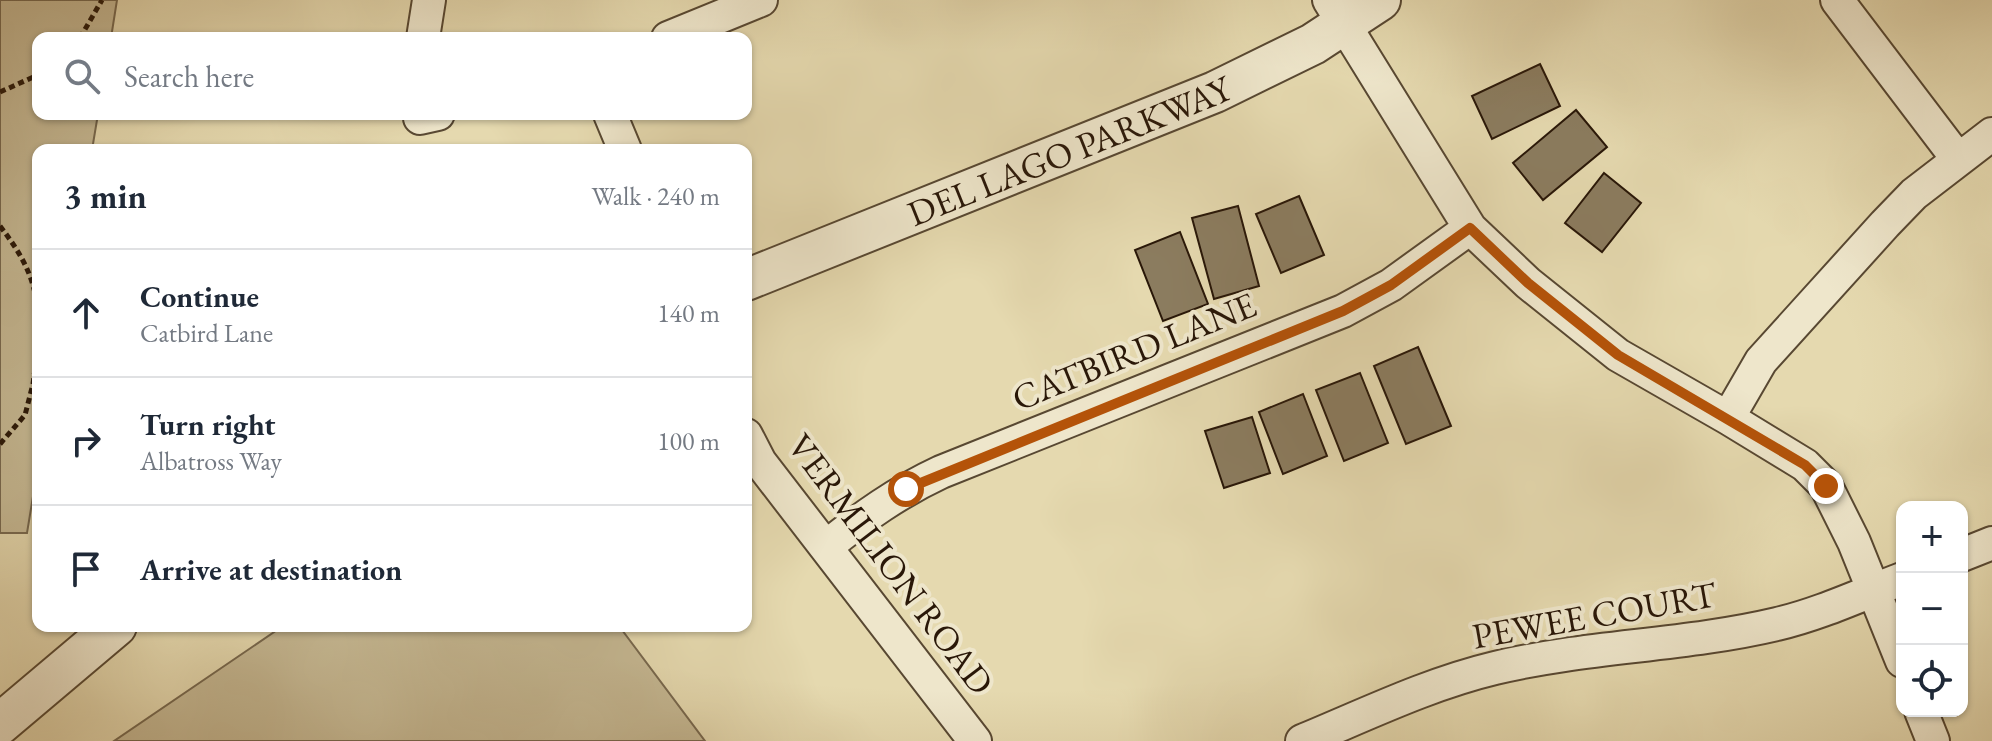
<!DOCTYPE html>
<meta charset="utf-8">
<style>
body{margin:0;font-family:"EB Garamond",serif;background:#f2f2f3;color:#1f2937}
.controls{position:absolute;right:24px;bottom:24px;display:grid;overflow:hidden;border-radius:16px;box-shadow:0 2px 6px #0004}
.controls button{width:72px;height:72px;display:grid;place-items:center;padding:0;border:0;border-bottom:2px solid #e0e1e3;background:#fff;color:#1f2937;font:40px sans-serif}
.stop{position:absolute;width:24px;height:24px;margin:-18px;border:6px solid #b45309;border-radius:50%;background:#fff}
.stop.end{background:#b45309;border-color:#fff;box-shadow:0 2px 8px #0008}
.list{margin:0;padding:0;list-style:none}
h2{display:flex;justify-content:space-between;align-items:center;height:104px;margin:0;padding:0 32px;font-size:34px}
h2 small{font-size:26px;font-weight:400;color:#747a83}
.list li{display:grid;grid-template-columns:52px 1fr auto;gap:24px;align-items:center;box-sizing:border-box;height:128px;padding:0 32px;border-top:2px solid #e0e1e3}
.list b{display:block;font-size:30px;white-space:nowrap}
.list p{margin:0;font-size:26px;white-space:nowrap;color:#747a83}
.list em{font-size:26px;font-style:normal;color:#747a83}
.icon{flex:none;width:44px;height:44px;fill:none;stroke:currentColor;stroke-width:2;stroke-linecap:round;stroke-linejoin:round}
.map{position:relative;flex:none;width:1992px;height:741px;overflow:hidden}
.search{position:absolute;background:#fff;box-shadow:0 2px 6px #0004;left:32px;top:32px;width:720px;height:88px;display:flex;align-items:center;gap:20px;box-sizing:border-box;padding:0 28px;border-radius:16px;color:#747a83;font-size:30px}
.panel{position:absolute;background:#fff;box-shadow:0 2px 6px #0004;left:32px;top:144px;width:720px;height:488px;border-radius:16px}
.map>svg:first-child{display:block}
</style>
<div class="map">
<svg width="1992" height="741" viewBox="0 0 1992 741">
<rect width="100%" height="100%" fill="#e5d9af"/>
<filter id="stains"><feTurbulence type="fractalNoise" baseFrequency=".0025" numOctaves="4"/><feColorMatrix values="0 0 0 0 .2 0 0 0 0 .09 0 0 0 0 .02 0 0 0 .5 -.17"/></filter>
<radialGradient id="worn" r=".72"><stop offset=".6" stop-color="#630" stop-opacity="0"/><stop offset="1" stop-color="#630" stop-opacity=".3"/></radialGradient>
<!-- green -->
<path fill="#c5b893" stroke="#77684e" stroke-width="2" d="M0,0H117L111,38H38V114H98L92,150H38V466L27,533H0Z
M283,626H619L705,741H114Z"/>
<!-- building -->
<path fill="#8b7c5f" stroke="#291708" stroke-width="2" d="M1540,64L1560,106L1492,139L1472,96Z
M1576,110L1607,147L1543,200L1513,163Z
M1604,173L1641,203L1602,252L1565,223Z
M1299,196L1324,255L1281,273L1256,214Z
M1238,206L1259,286L1214,299L1192,218Z
M1180,232L1208,304L1163,321L1135,250Z
M1418,347L1451,426L1406,444L1374,366Z
M1360,373L1388,443L1344,461L1316,390Z
M1303,394L1327,456L1283,474L1259,412Z
M1252,417L1270,473L1224,488L1205,431Z"/>
<g fill="none" stroke-linecap="round" stroke-linejoin="round">
<defs>
<path id="minor" d="M1329,0L1470,228L1528,283L1618,355L1728,418L1805,465L1826,486L1854,542L1902,661
M1837,0L1957,158
M423,38L429,0
M668,38L761,0
M420,114V118L438,114
M610,114L625,150
M1728,418L1761,361L1885,224L1914,194L1992,134
M746,435L760,462L975,741
M827,546C863,517 898,492 941,472L1343,311L1391,285L1470,228
M1962,555L1992,543
M1921,711L1933,741
M1302,741C1365,715 1428,684 1495,668C1587,646 1684,646 1777,624C1820,614 1860,595 1902,579"/>
<g id="tertiary">
<path id="s1" d="M746,280L1215,92L1313,44L1380,0"/>
<path d="M0,724L116,626"/>
</g>
</defs>
<!-- minor casing -->
<use href="#minor" stroke="#584832" stroke-width="36"/>
<!-- tertiary casing -->
<use href="#tertiary" stroke="#584832" stroke-width="44"/>
<!-- path -->
<path stroke="#291708" stroke-width="5" stroke-dasharray="6 4" stroke-linecap="butt" d="M80,38L102,0
M0,92L38,75
M0,226C22,255 35,277 38,314
M0,444L25,415L33,384L38,346"/>
<!-- minor -->
<use href="#minor" stroke="#eee6cb" stroke-width="32"/>
<!-- tertiary -->
<use href="#tertiary" stroke="#eee6cb" stroke-width="40"/>
</g>
<g fill="none" stroke-linecap="round" stroke-linejoin="round">
<!-- route -->
<path stroke="#b45309" stroke-width="10" d="M906,489L1343,311L1391,285L1470,228L1528,283L1618,355L1805,465L1826,486"/>
</g>
<g text-anchor="middle" dominant-baseline="central" stroke-width="8" stroke-linejoin="round" paint-order="stroke">
<!-- street labels -->
<g font-size="36" fill="#291708" stroke="#eee6cb">
<text stroke="none"><textPath href="#s1" startOffset="348">DEL LAGO PARKWAY</textPath></text>
<text transform="translate(1134 351) rotate(-22)">CATBIRD LANE</text>
<text transform="translate(891 564) rotate(53)">VERMILION ROAD</text>
<text transform="translate(1594 615) rotate(-10)">PEWEE COURT</text>
</g>
</g>
<rect width="100%" height="100%" filter="url(#stains)"/>
<rect width="100%" height="100%" fill="url(#worn)"/>
</svg>
<div class="controls">
<button>+</button>
<button>−</button>
<button><svg class="icon" aria-label="locate" viewBox="0 0 24 24"><circle cx="12" cy="12" r="6"/><path d="M12 2v4M12 18v4M2 12h4M18 12h4"/></svg></button>
</div>
<div class="stop" style="left:906px;top:489px"></div>
<div class="stop end" style="left:1826px;top:486px"></div>
<div class="search"><svg class="icon" aria-label="search" viewBox="0 0 24 24"><circle cx="10" cy="10" r="6"/><path d="M15 15l6 6"/></svg>Search here</div>
<section class="panel">
<h2>3 min<small>Walk · 240 m</small></h2>
<ul class="list">
<li><svg class="icon" aria-label="ahead" viewBox="0 0 24 24"><path d="M12 20V5M6 11l6-6 6 6"/></svg><div><b>Continue</b><p>Catbird Lane</p></div><em>140 m</em></li>
<li><svg class="icon" aria-label="right" viewBox="0 0 24 24"><path d="M7 20v-9h11M14 6l5 5-5 5"/></svg><div><b>Turn right</b><p>Albatross Way</p></div><em>100 m</em></li>
<li><svg class="icon" aria-label="arrive" viewBox="0 0 24 24"><path d="M6 21V4h12l-3 4 3 4H6"/></svg><div><b>Arrive at destination</b></div></li>
</ul>
</section>
</div>
